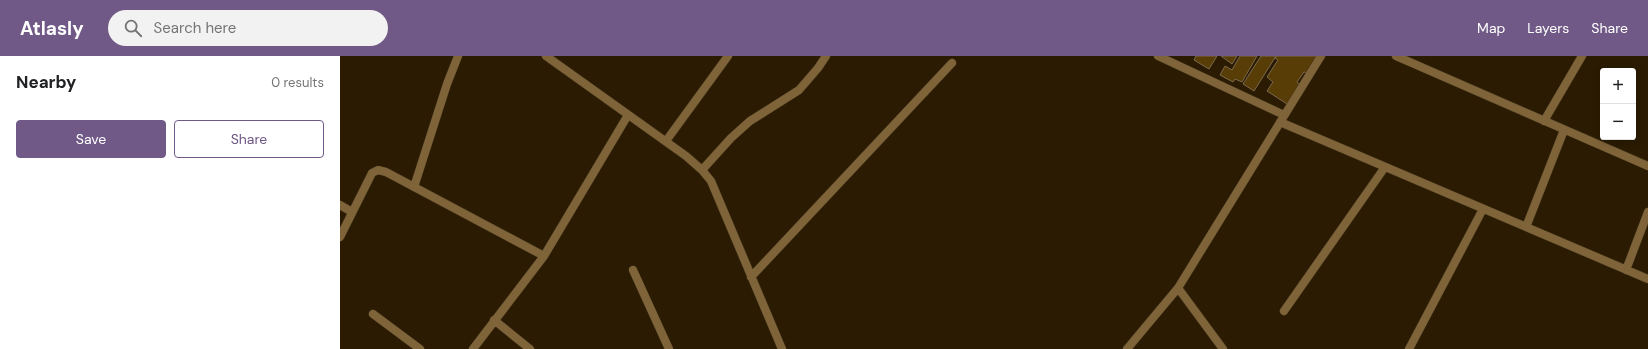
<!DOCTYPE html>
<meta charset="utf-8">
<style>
body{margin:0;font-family:"DM Sans",sans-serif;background:#f2f2f2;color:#202124}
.controls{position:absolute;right:12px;top:12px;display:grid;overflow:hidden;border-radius:4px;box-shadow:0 2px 10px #0003}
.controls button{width:36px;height:36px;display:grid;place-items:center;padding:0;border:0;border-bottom:1px solid #e0e0e0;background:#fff;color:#202124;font:20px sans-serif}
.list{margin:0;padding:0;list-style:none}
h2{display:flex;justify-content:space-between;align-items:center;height:52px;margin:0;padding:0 16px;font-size:17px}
h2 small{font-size:13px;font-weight:400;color:#757577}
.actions{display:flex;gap:8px;padding:12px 16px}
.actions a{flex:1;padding:9px 0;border:1px solid #705986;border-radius:4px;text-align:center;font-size:14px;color:#705986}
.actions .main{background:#705986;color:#fff}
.icon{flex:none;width:22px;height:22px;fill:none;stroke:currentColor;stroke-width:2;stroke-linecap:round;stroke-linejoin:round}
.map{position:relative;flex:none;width:1308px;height:293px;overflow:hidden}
header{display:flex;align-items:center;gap:24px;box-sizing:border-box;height:56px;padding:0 20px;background:#705986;color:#fff}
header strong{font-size:19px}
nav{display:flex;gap:22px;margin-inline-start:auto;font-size:14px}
.search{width:280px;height:36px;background:#f2f2f2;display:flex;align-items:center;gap:10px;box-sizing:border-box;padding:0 14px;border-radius:22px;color:#757577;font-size:15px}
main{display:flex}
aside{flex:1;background:#fff}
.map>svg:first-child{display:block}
</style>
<header>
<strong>Atlasly</strong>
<div class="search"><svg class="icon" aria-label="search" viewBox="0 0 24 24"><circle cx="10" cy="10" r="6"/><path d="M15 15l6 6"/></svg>Search here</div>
<nav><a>Map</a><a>Layers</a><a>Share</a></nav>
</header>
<main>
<aside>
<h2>Nearby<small>0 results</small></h2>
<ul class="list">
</ul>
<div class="actions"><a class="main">Save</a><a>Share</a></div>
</aside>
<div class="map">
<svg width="1308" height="293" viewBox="0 0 1308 293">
<rect width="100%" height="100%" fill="#2a1b02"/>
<!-- building -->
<path fill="#593d06" stroke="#7c6a4f" d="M856,0H877L869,13L854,4Z
M881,0H897L892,8Z
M900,0H917L902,26L895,23L893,26L880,19L885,10L892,14Z
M921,0H936L914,35L903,28Z
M936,0H975L977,2L968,17L964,16L957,26L960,29L947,48L927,35L933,26L927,21L938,4L935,2Z"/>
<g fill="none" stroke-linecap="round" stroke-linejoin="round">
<defs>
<path id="street" d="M206,0L346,100L362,114L371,125L442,293
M818,0L944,59
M1056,0L1308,110
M1204,65L1242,0
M940,66L1308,223
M326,85L388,0
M362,114L391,82L410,65L459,34L478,12L486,0
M74,131L107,28L118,0
M0,149L12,156
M1186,171L1224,74
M0,181L32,117L38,114L46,116L204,200
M293,214L329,293
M1286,214L1308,156
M411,221L612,7
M838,232L883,293
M944,255L1045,111
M33,258L80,293
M154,264L190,293
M133,293L204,200L288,59
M787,293L838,232L981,0
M1069,293L1143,153"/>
</defs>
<!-- street casing -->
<use href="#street" stroke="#43351d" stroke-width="9"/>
<!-- street -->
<use href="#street" stroke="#806439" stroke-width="8"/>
</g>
</svg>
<div class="controls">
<button>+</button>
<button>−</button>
</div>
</div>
</main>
